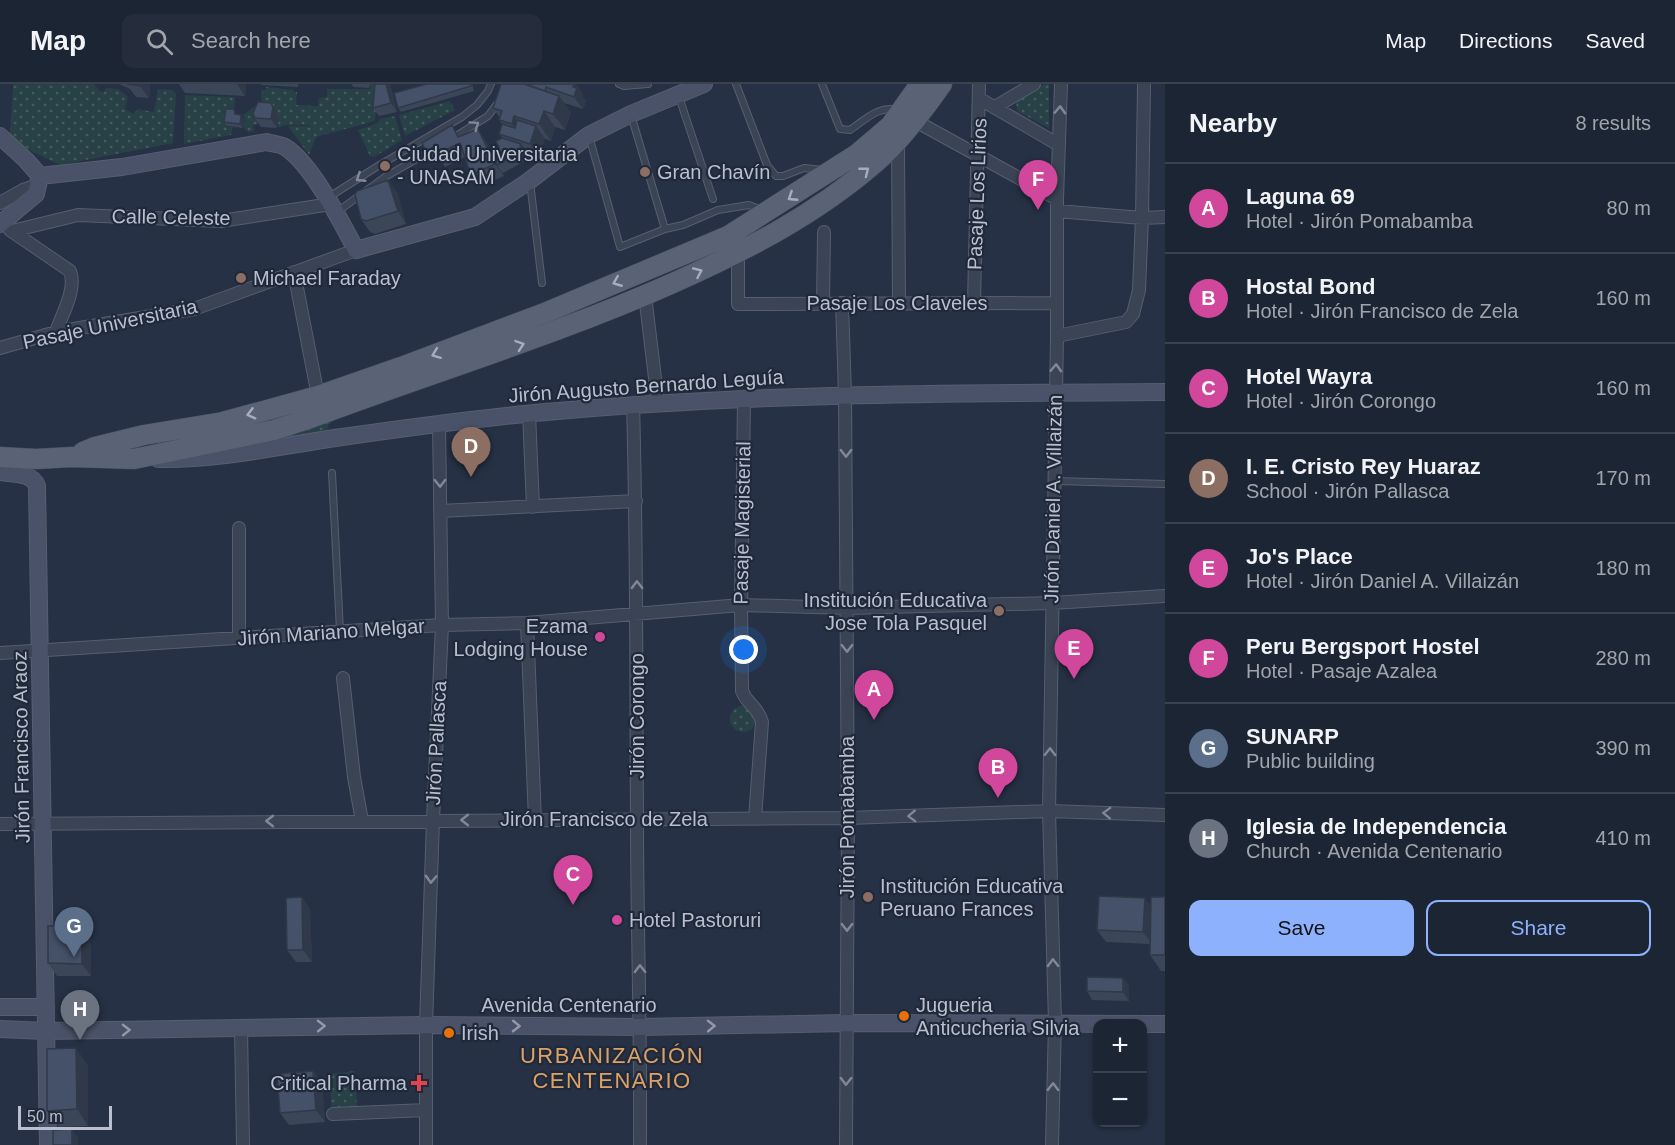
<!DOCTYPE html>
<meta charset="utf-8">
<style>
body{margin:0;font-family:Arial,sans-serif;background:#252d3c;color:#f1f3f6}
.controls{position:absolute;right:18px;bottom:18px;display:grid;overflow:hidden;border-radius:12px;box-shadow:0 2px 4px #0004}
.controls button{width:54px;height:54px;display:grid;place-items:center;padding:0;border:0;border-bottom:2px solid #3a424f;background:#1c2534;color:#f1f3f6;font:30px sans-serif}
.scale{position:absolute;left:18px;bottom:15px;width:94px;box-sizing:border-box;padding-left:6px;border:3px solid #b9bfce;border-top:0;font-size:16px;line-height:21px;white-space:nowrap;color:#b9bfce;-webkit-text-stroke:4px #1f293a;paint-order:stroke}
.you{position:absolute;left:744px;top:566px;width:21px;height:21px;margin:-15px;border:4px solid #fff;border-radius:50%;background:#1a73e8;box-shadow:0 0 0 9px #1a73e833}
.badge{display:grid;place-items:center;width:39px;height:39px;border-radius:50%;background:#8eb1fd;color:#fff;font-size:20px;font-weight:700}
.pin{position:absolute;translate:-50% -50px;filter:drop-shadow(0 2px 3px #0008)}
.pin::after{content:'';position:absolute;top:32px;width:21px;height:18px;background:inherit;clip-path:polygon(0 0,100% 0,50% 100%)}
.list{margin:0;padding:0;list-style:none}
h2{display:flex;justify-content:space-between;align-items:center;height:78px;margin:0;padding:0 24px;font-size:26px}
h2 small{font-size:20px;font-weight:400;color:#a0a5ac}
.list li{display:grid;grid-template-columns:39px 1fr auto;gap:18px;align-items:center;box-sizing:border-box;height:90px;padding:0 24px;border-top:2px solid #3a424f}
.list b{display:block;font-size:22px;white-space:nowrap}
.list p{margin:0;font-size:20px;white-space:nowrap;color:#a0a5ac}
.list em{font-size:20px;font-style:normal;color:#a0a5ac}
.actions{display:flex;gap:12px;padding:18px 24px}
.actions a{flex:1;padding:14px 0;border:2px solid #8eb1fd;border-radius:12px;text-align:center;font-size:21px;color:#8eb1fd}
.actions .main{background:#8eb1fd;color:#111}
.icon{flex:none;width:33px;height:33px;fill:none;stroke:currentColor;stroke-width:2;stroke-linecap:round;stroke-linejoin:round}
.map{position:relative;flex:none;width:1165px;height:1061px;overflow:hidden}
header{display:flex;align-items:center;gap:36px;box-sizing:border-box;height:84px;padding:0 30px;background:#1c2534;border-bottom:2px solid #3a424f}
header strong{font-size:28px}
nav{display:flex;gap:33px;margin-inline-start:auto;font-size:21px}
.search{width:420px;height:54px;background:#252d3c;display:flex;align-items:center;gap:15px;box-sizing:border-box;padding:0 21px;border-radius:12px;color:#a0a5ac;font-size:22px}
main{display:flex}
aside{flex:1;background:#1c2534}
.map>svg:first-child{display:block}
</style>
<header>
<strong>Map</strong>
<div class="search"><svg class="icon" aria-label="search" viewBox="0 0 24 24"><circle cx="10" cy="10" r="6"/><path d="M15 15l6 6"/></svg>Search here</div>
<nav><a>Map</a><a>Directions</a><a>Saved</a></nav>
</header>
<main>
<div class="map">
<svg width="1165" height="1061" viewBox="0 0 1165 1061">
<defs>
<pattern id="green-dots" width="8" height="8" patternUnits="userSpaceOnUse" patternTransform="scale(1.5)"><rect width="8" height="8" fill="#284146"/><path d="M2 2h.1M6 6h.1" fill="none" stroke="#455b60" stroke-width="1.8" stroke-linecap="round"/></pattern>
</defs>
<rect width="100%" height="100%" fill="#263145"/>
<!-- green -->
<path fill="url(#green-dots)" d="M13,0H94L100,7L104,8L106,4L118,5L128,13L125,25L133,30L138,25L154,28L158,5L173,6L176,10L173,59L60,81L25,64L10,52Z
M370,0H378L375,37L316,53L309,71L288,42H309L315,52L309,41H288L278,43L279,31L277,27L263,26L259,40L253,41L254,47L248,48L244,44L245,35L243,31L261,18L262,6H266V3L294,6V8H297L296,21L318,22L319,14L327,13V5H370Z
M1044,0H1049V44L1017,27L1016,15Z
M185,11L235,13L234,28H229L227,43H233L231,51L184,60Z
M450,17L455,26L405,52L399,31Z
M395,32L402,56L374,73L370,72L358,46L378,39L380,35Z
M332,329L335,336L328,341L329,345L260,360Z
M730 635a13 13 0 1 1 26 0a13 13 0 1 1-26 0Z
M355,987L357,1023L331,1025L330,990Z"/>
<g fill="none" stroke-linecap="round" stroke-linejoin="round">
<defs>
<path id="lane" d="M619,0L624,2L648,0
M736,0L767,81L776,92H783L804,84L823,86
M822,0L840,45L850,46C866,35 879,21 898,26
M679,13L713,115
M631,31L665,145
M589,52L620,163L665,145L683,141L718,126L749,121L762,126
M453,54L488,32L497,20
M530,98L542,199
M329,113L378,82L462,33L477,21L488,7L491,0
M337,128L385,93L434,65
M332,389L340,547
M1055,397L1165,400"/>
<path id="street" d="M980,15L1059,61
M995,23L1034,0
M910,34L1057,115
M898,55L899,219
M0,119L23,106L38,101
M1057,127L1142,134L1165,133
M10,146L70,187C77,205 62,230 56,248
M12,147L78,131L221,137L331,120
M738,170V220L1056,219
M294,188L318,312
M645,211L658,319
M823,219L824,148
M842,219L845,311L848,734L846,1061
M974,219L979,0
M1057,252L1126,238L1133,230L1139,206L1142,134L1144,0
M0,264L56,248L194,225L356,166
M744,316L741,521L742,607C748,622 757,621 762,638L755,735
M633,320C637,458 636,596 637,734C637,843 641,952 640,1061
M529,329L533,423
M440,427L636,417
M527,539L535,736
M239,553V444
M0,569L442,541L527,539L741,521L847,524L1052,519L1165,512
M343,594L354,693L362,737
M0,740L848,734L1049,727L1165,731
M241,944L243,1061
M333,1030L426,1026
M426,1061V941L433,736L442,541L439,341
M1052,1061L1055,938L1049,727L1057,252V115L1061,0"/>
<path id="secondary" d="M0,52L26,76L40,92L36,110L0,140
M40,92L122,83L267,58C273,60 280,60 285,63C311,79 342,139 356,166L475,133L529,97L589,51L631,30L704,0
M158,375C218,376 275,363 335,354C405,344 476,334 546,328C752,309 959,309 1165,308
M0,388C12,390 32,388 37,402L48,1061
M0,923H46
M1142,940H1165
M0,945L46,947L426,941L641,943L847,939L1139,940"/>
<path id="primary" d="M83,368L95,363L144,351L223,338L318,312L401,283L547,228L728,152L857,70L890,42L920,0
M0,373L36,375L72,373L134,375L274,346L308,335C430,289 554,252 673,199C745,167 815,131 875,79C900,58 923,27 942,0"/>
</defs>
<!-- lane casing -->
<use href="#lane" stroke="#565f6f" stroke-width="8"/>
<!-- street casing -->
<use href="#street" stroke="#565f6f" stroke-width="14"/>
<!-- secondary casing -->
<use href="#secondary" stroke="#565f6f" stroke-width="18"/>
<!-- primary casing -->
<use href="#primary" stroke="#444d5e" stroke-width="21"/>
<!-- lane -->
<use href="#lane" stroke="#3b4455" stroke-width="6"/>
<!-- street -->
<use href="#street" stroke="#3b4455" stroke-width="12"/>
<!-- secondary -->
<use href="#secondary" stroke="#495268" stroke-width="16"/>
<!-- primary -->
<use href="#primary" stroke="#596375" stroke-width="20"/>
</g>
<!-- wall -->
<path fill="#3b4659" d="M119,0H150L149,14L136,13L130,5Z
M179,0H246L245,12L185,9Z
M261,0H298V3L261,1Z
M351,0H370L369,4L354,3Z
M375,0H390L397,28L379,32L373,24Z
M427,0H472L474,7L401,28L398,24Z
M501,0H576L583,10L582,12L586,17L583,25L564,19L571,28L565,46L555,43L551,57L545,55L539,72L527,68L526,70L529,75L503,89L501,87L504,92L479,103L471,91L465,73L445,83L441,76L435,80L422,59L460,53L478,45L486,58L491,67L499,63L502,54L499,50L502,40L499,36L500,34L493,24Z
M277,27L279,31L277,44L261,43L255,34Z
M237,31L244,35L243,44L227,42L224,38Z
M397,108L406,140L375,150L370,148L361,135Z
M302,813L310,826L312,878H296L287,866Z
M1165,813V887H1161L1150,871V860L1106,858L1097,846L1150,822Z
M82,842L91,854V892H57L48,879Z
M1123,894L1129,902V917L1092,916L1087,907Z
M88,981V1042L59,1043L47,1027Z
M313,987L322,999L325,1038L289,1041L280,1029Z"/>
<!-- shaded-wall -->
<path fill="#303949" d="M140,0H150L149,14L140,2Z
M237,0H246L245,12Z
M386,0H390L397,28L391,19Z
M574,0H576L583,10L582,12L586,17L583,25L574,13L573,3Z
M559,12L571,28L565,46L553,30Z
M271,19L279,31L277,44L271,35Z
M544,27L555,43L551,57L539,40Z
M241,31L244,35L243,44L240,40Z
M514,32L526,48L523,56L512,40Z
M536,42L545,55L539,72L530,60Z
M478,45L486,58L498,81H497L504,92L495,80Z
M521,60L527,69L526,70L520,62Z
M388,96L397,108L406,140L398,127Z
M302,813L310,826L312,878L303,866Z
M1145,814L1154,826L1152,860L1143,848Z
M82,842L91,854V892L82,880Z
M1123,894L1129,902V917L1123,908Z
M76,964L88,981V1042L77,1025Z
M313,987L322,999L325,1038L316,1026Z
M72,1045L78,1054V1061H72Z"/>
<!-- building -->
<path fill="#455168" stroke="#303949" stroke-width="1.5" d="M127,0H140V2Z
M375,0H386L391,19L373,24Z
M427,0H471V2L398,24L394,9Z
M501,0H524L559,12L553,30L544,27L539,40L514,32L512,40L499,36L502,27L493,24Z
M528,0H574L573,3L577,4L574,13L546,3L545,7L528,1Z
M258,18L271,19L273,23L271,35L255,34L253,29Z
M226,25H234L235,30L241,31L240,40L224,38Z
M517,36L536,42L530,60L499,50L502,40L515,44Z
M452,41L458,53L478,45L495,80L471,91L460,59L436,70L434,63L426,67L422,59Z
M502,54L521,60L520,62L523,67L497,81L491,67L499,63L496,57Z
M388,96L398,127L366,137L361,135L355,110L357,107Z
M1099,812L1145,814L1143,848L1097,846Z
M302,813L303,866H287L286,814Z
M1151,813H1165V871H1150Z
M48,842H82V880L48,879Z
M1087,893L1123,894V908L1087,907Z
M76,964L77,1025L47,1027V965Z
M313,987L316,1026L280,1029L277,990Z
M72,1045V1061H53V1046Z"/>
<!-- one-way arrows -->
<defs><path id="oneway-chevron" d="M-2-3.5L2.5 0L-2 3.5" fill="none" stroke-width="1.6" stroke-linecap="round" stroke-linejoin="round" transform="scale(1.5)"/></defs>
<g stroke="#808898">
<use href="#oneway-chevron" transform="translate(1060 26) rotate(-88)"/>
<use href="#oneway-chevron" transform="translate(475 41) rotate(-35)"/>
<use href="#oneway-chevron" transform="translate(360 94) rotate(147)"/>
<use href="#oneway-chevron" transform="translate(1056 284) rotate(-88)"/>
<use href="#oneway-chevron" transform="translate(846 369) rotate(90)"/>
<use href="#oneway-chevron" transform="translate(440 399) rotate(89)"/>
<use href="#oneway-chevron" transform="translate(637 501) rotate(-91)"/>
<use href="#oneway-chevron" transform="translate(847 564) rotate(90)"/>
<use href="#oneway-chevron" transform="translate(1050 668) rotate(-89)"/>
<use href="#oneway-chevron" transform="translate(1107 729) rotate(-178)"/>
<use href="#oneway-chevron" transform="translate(912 732) rotate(178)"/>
<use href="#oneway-chevron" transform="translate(465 736) rotate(180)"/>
<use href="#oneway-chevron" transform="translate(270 737) rotate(180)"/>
<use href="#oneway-chevron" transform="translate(431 795) rotate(92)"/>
<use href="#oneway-chevron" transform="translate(847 843) rotate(90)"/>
<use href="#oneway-chevron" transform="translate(1053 879) rotate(-91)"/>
<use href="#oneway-chevron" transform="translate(640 885) rotate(-91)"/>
<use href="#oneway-chevron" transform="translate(846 997) rotate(91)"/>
<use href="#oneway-chevron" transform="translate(1053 1003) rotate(-89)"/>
</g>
<g stroke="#a6adbc">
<use href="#oneway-chevron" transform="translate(865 87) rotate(-38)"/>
<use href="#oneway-chevron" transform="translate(792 113) rotate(147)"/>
<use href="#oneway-chevron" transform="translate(698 188) rotate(-24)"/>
<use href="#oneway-chevron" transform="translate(617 198) rotate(158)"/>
<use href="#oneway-chevron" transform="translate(520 261) rotate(-19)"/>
<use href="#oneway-chevron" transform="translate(436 270) rotate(159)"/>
<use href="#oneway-chevron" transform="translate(251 330) rotate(165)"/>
</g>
<g stroke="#9299aa">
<use href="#oneway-chevron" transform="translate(321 942) rotate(-1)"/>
<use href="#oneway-chevron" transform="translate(516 942) rotate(1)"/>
<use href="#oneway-chevron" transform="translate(711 942) rotate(-1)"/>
<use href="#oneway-chevron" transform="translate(126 946) rotate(-1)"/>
</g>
<!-- markers -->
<g fill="#8d6e63" stroke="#1f293a" stroke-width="2">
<circle cx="385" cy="82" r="6"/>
<circle cx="645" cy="88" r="6"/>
<circle cx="241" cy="194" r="6"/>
<circle cx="999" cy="527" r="6"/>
<circle cx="868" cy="813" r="6"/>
</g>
<g fill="#d1479c" stroke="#1f293a" stroke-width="2">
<circle cx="600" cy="553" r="6"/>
<circle cx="617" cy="836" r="6"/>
</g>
<g fill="#e8710a" stroke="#1f293a" stroke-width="2">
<circle cx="904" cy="932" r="6"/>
<circle cx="449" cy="949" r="6"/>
</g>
<path fill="#e0444e" stroke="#1f293a" stroke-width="2" d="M416 990h6v6h6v6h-6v6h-6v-6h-6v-6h6z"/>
<g text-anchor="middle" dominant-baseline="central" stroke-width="4.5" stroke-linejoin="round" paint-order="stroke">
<!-- poi labels -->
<g font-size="20" fill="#b9bfce" stroke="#1f293a" text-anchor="start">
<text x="397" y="70">Ciudad Universitaria<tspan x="397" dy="23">- UNASAM</tspan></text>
<text x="657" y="88">Gran Chavín</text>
<text x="253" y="194">Michael Faraday</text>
<text x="987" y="516" text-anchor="end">Institución Educativa<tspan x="987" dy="23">Jose Tola Pasquel</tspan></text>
<text x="588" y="542" text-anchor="end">Ezama<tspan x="588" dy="23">Lodging House</tspan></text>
<text x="880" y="802">Institución Educativa<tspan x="880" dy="23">Peruano Frances</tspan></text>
<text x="629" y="836">Hotel Pastoruri</text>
<text x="916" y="921">Jugueria<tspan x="916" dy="23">Anticucheria Silvia</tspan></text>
<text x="461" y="949">Irish</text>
<text x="407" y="999" text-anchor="end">Critical Pharma</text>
</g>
<!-- street labels -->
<g font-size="20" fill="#b9bfce" stroke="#1f293a">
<text transform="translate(977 110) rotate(-88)">Pasaje Los Lirios</text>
<text transform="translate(171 133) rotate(1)">Calle Celeste</text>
<text x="897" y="219">Pasaje Los Claveles</text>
<text transform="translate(110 240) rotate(-12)">Pasaje Universitaria</text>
<text transform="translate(646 302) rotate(-4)">Jirón Augusto Bernardo Leguía</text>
<text transform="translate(1053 415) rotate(-89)">Jirón Daniel A. Villaizán</text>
<text transform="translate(742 439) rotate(-89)">Pasaje Magisterial</text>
<text transform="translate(331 548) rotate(-4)">Jirón Mariano Melgar</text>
<text transform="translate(637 632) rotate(-90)">Jirón Corongo</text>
<text transform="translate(436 659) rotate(-87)">Jirón Pallasca</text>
<text transform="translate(21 663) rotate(-91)">Jirón Francisco Araoz</text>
<text transform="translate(847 733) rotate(-90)">Jirón Pomabamba</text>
<text x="604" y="735">Jirón Francisco de Zela</text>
<text x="569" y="921">Avenida Centenario</text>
</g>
<!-- quarter labels -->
<g font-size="22" letter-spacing="1.5" fill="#dca166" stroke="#1f293a">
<text x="612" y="971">URBANIZACIÓN<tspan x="612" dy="25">CENTENARIO</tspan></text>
</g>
</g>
</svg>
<div class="controls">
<button>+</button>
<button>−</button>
</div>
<div class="scale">50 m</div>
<div class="you"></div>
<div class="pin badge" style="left:874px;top:636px;background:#d1479c">A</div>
<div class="pin badge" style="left:998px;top:714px;background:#d1479c">B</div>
<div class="pin badge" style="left:573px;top:821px;background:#d1479c">C</div>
<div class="pin badge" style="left:471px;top:393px;background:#8d6e63">D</div>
<div class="pin badge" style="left:1074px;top:595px;background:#d1479c">E</div>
<div class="pin badge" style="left:1038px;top:126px;background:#d1479c">F</div>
<div class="pin badge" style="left:74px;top:873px;background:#5c6f8a">G</div>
<div class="pin badge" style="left:80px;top:956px;background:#6b7280">H</div>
</div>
<aside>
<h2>Nearby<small>8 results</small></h2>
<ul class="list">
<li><span class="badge" style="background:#d1479c">A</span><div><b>Laguna 69</b><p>Hotel · Jirón Pomabamba</p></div><em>80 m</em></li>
<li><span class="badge" style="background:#d1479c">B</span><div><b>Hostal Bond</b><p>Hotel · Jirón Francisco de Zela</p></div><em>160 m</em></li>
<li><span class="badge" style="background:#d1479c">C</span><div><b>Hotel Wayra</b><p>Hotel · Jirón Corongo</p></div><em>160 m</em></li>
<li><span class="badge" style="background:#8d6e63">D</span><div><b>I. E. Cristo Rey Huaraz</b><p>School · Jirón Pallasca</p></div><em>170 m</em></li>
<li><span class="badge" style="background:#d1479c">E</span><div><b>Jo's Place</b><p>Hotel · Jirón Daniel A. Villaizán</p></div><em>180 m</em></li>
<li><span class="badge" style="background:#d1479c">F</span><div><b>Peru Bergsport Hostel</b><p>Hotel · Pasaje Azalea</p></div><em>280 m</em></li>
<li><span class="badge" style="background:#5c6f8a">G</span><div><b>SUNARP</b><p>Public building</p></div><em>390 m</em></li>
<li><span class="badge" style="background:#6b7280">H</span><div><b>Iglesia de Independencia</b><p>Church · Avenida Centenario</p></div><em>410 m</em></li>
</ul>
<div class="actions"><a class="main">Save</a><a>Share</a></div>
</aside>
</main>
